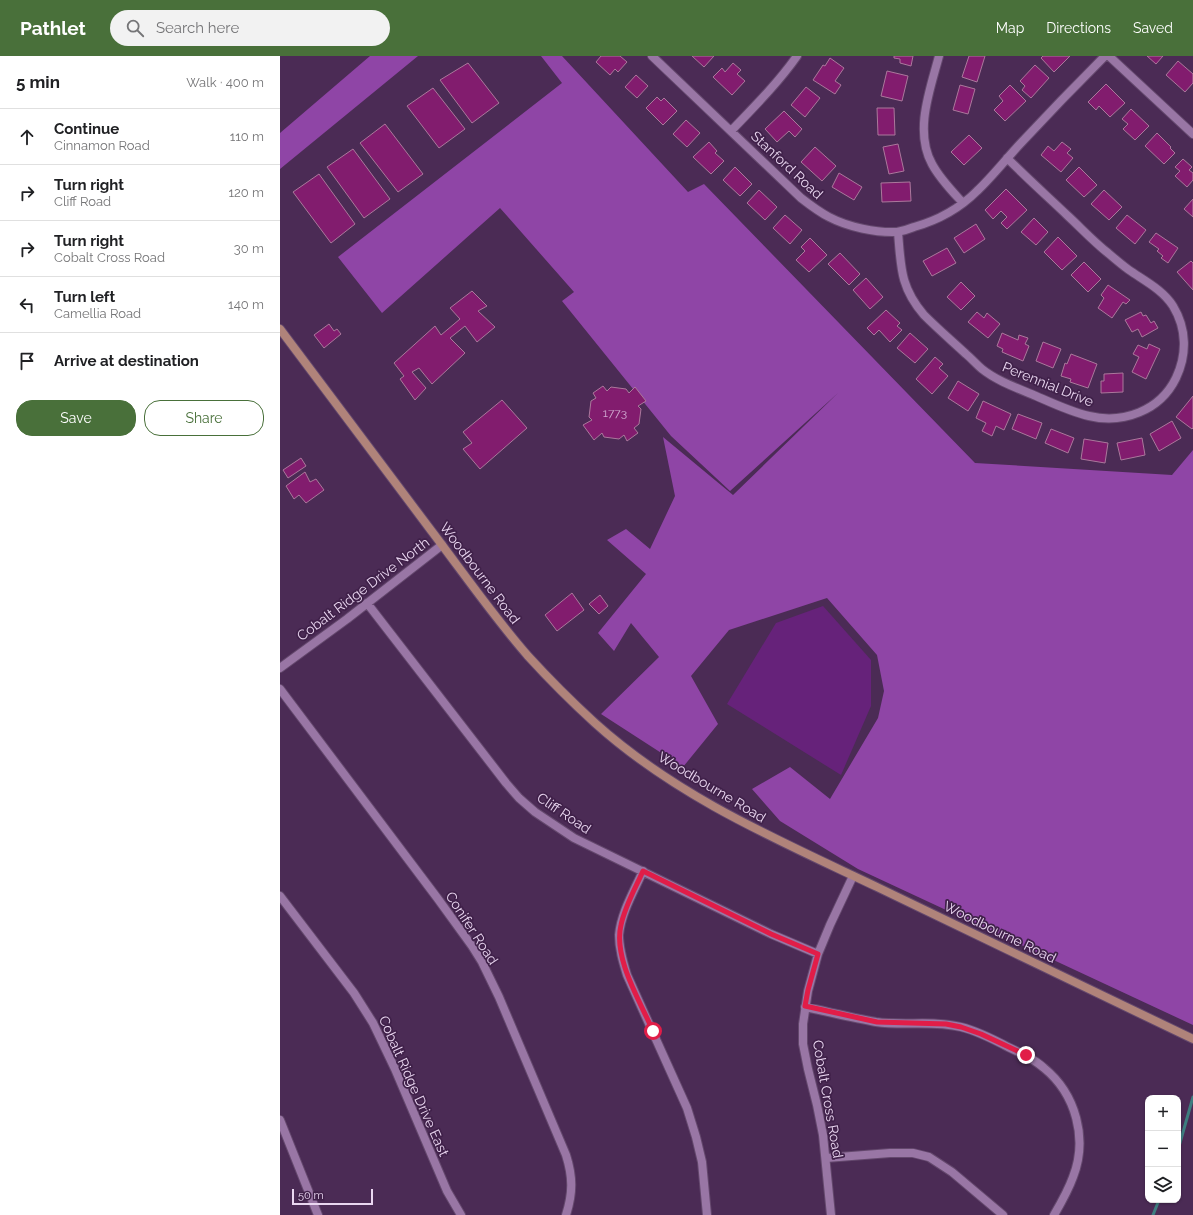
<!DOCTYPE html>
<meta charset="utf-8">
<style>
body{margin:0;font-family:Raleway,sans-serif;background:#f2f2f2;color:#202124}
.controls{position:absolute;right:12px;bottom:12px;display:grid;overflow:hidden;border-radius:8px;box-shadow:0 1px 3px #0004}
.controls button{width:36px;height:36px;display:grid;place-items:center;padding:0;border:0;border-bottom:1px solid #e0e0e0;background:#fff;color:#202124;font:20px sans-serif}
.scale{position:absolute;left:12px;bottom:10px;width:81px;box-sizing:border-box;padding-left:4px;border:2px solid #ead7f1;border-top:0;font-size:11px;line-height:14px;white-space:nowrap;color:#ead7f1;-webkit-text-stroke:3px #40214a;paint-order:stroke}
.stop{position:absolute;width:12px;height:12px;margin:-9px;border:3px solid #e11d48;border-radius:50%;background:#fff}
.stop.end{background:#e11d48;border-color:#fff;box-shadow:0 1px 4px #0008}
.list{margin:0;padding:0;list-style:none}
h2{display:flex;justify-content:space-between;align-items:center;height:52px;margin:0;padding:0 16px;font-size:17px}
h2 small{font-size:13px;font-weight:400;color:#757577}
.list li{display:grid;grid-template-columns:26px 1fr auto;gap:12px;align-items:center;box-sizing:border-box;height:56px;padding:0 16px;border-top:1px solid #e0e0e0}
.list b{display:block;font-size:15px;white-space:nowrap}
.list p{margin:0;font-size:13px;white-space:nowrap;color:#757577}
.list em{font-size:13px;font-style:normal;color:#757577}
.actions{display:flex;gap:8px;padding:12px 16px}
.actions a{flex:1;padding:9px 0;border:1px solid #49703a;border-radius:16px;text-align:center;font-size:14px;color:#49703a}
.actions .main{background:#49703a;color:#fff}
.icon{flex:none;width:22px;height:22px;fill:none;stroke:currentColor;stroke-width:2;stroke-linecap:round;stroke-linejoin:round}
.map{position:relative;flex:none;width:913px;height:1159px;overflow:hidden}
header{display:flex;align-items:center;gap:24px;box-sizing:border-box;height:56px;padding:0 20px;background:#49703a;color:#fff}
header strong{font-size:19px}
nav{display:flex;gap:22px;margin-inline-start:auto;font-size:14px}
.search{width:280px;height:36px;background:#f2f2f2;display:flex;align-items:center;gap:10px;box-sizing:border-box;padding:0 14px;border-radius:22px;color:#757577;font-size:15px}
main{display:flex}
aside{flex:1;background:#fff}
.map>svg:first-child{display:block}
</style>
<header>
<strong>Pathlet</strong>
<div class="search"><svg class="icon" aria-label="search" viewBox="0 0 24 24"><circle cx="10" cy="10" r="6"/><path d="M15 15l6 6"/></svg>Search here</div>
<nav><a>Map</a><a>Directions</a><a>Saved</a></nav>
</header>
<main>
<aside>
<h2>5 min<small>Walk · 400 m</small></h2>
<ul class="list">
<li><svg class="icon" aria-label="ahead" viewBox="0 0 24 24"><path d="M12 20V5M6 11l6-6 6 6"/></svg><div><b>Continue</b><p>Cinnamon Road</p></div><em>110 m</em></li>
<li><svg class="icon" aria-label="right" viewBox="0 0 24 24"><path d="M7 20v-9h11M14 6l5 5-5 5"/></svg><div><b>Turn right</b><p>Cliff Road</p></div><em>120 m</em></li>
<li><svg class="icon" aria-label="right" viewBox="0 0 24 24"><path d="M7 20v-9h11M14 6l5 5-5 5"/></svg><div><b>Turn right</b><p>Cobalt Cross Road</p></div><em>30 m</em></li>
<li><svg class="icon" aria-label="left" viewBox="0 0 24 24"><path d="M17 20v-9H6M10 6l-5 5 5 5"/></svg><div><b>Turn left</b><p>Camellia Road</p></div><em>140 m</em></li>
<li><svg class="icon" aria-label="arrive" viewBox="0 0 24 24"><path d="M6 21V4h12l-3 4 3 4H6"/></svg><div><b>Arrive at destination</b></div></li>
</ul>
<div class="actions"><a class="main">Save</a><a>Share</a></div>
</aside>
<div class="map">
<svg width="913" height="1159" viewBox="0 0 913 1159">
<rect width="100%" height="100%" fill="#4b2b55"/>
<!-- green -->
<path fill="#66227a" d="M543,550L591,604V650L561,719L447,648L496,567Z"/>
<!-- forest -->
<path fill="#8f45a6" d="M90,0H138L0,113V77Z
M261,0H282L408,136L424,128L695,407L892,419L913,394V969L578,813L500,765L472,733L510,711L550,743L598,662L604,635L597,599L547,542L449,574L411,620L438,668L403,711L321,658L379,601L351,567L334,595L318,577L366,518L327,484L346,473L370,493L395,440L383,381L453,439L558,337L450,435L391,380L282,245L294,236L220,152L102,257L58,201L282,27Z"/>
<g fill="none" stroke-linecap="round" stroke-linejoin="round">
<!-- stream -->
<path stroke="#3e7d7f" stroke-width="3" d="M898,1094L913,1041
M873,1159L879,1144"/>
</g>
<!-- building -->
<path fill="#821c6e" stroke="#ab789c" d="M321,0H340L347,6L338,16L335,13L330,19L316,6Z
M412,0H434L424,11Z
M614,0H633L631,10L620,7V3L614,2Z
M689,0H705L697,26L682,21Z
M763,0H790L774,16L761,2Z
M867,0H883L876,8Z
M550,2L564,12L555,25L561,29L555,38L533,24L543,9L545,10Z
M898,5L913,18V27L905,36L886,19Z
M188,7L219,47L192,67L160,24Z
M453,7L461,14L457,18L465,25L452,39L433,21L442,12L445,16Z
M755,9L769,22L751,42L742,34L745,30L740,25Z
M607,15L628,20L622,45L601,40Z
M356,19L368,30L357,42L345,31Z
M826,28L845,47L830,61L819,50L816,54L808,46Z
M680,29L695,33L688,58L673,54Z
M730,29L746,45L725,65L714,54L723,45L719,40Z
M526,31L540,42L525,61L511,49Z
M153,32L185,73L159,92L127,50Z
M377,41L381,45L384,42L397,55L383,69L366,52Z
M597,52H614L615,79H598Z
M851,53L869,70L855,84L843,73L848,68L842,63Z
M504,55L522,73L515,81L509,75L497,86L485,73Z
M406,64L420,77L407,91L393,78Z
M105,68L143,118L118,136L80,87Z
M877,77L891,91L890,92L895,97L884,108L865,90Z
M689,79L702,92L684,109L671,96Z
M429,86L437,95L435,97L444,105L431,118L413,101Z
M782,86L791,93L787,97L793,102L781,116L761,99L768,90L774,95Z
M618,88L624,115L609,118L603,91Z
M535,91L556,110L542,125L521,106Z
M73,93L110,143L84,162L47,111Z
M903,103L912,111L909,114L913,117V124L907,131L895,120L900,115L895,111Z
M455,111L472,128L460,140L443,124Z
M799,111L817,129L804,141L786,124Z
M559,117L582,131L574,144L552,131Z
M39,118L75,168L51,187L13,136Z
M630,126L631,145L602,146L601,127Z
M726,133L747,154L727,173L721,167L727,161L721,155L713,163L705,154Z
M479,134L497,151L485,164L467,147Z
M824,134L842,151L829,164L811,148Z
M913,143V161L904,153Z
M505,159L522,174L510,188L493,172Z
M847,159L866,174L855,188L836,172Z
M754,162L768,176L756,189L741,176Z
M696,168L705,183L684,197L674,182Z
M876,177L898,192L888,207L881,202L883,200L877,195L879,193L869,186Z
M778,181L797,200L782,214L764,196Z
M530,182L547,199L529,216L516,204L525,195L521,191Z
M667,192L676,207L652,220L643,205Z
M560,197L580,218L569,229L548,208Z
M911,205L913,207V234L897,216Z
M804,206L821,223L808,236L791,219Z
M586,222L603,241L590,253L573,234Z
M681,226L695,240L681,254L667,241Z
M828,229L850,244L846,248L843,246L832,262L818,252L824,242L821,239Z
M192,235L207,250L198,255L215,271L197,286L185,270L170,282L185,297L152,328L139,312L132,316L146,332L135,344L120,323L124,320L114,307L155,270L161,279L180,263L170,252Z
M606,254L620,267L617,270L622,274L610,286L599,274L594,279L587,272Z
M697,256L704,262L707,257L720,268L708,282L688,266Z
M861,256L863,260L866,259L871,267L874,265L878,272L862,281L858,273L852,276L845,264Z
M49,268L54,275L57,273L61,278L44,292L34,279Z
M630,277L648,293L635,307L617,292Z
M722,277L738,284L739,279L748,282L745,288L749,290L743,305L722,296L723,293L717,290Z
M763,286L781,293L773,312L756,305Z
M869,288L880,293L866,323L852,316L859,301L853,298L858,289L867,293Z
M791,298L817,308L808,332L790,326L791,323L781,320L785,307L787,308Z
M655,301L663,308L659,312L668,320L652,338L636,323Z
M843,317V336L821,337V325H824V318Z
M678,325L699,338L688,355L668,342Z
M323,330L327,335L331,331L346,333L349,337L355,331L366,345L358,350L361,353L359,368L354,372L358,377L347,385L344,379L339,383L324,381L322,377L314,384L303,369L312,364L309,361L311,345L316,342L313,337Z
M913,340V372L912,373L896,361Z
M222,344L247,372L200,413L183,393L192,387L183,376Z
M703,345L731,358L724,374L716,370L712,380L702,375L706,367L696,362Z
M738,358L762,367L756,383L732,373Z
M892,365L901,382L879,395L870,378Z
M771,373L794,382L788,397L765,387Z
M862,382L865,399L841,404L837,387Z
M804,383L828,387L825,407L801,403Z
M21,402L26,410L8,422L3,414Z
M25,416L30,426L36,423L44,434L26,447L19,439L14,443L6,430Z
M292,537L304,554L277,575L265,559Z
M320,539L328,550L319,558L309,548Z"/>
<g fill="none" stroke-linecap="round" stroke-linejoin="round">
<defs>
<path id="minor" d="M372,0L521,142C530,149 539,156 549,161C568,171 596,177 617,176C623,175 629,173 634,171C659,164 679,153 697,135C712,121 726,103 740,88C768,58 796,29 825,0
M659,0C650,34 634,75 652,108C660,123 672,135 683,147
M829,0L913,78
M451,75C474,51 498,27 517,0
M618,176C621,211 620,231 644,259C658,273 672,285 686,298C692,303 696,308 702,313C717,325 737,332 756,340C772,347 791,356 809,360C843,368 880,355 896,322C907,299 907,273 893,250C883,234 865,225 849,214C842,209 835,203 828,197C814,186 801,172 788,160C768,141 747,122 727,102
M87,547L226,727L239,742L255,756L294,782L491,878L538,898
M0,612L67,563L162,489
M0,633L158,843L192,890L202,906L219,941L286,1099C293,1121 293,1137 286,1159
M363,815C354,835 341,857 339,879C339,893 343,906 347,919L407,1052L416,1081L422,1106L427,1159
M0,840L74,937L93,967L115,1013L167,1135L181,1159
M525,951C549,956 573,962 596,966C624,970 653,964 681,971C697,975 713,983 728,991C741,997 754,1003 764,1012C796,1038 808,1083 793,1121C788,1135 781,1147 774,1159
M0,1064L38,1159
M546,1102L610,1097H633L649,1101L672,1116L723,1159
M551,1159L543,1079L537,1049L528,1013L523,988V968L528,935L538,898L550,869L573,820"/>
<path id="secondary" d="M0,273C50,339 100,406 150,473C182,515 213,560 248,600C269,623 292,646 315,667C397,741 498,784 597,831C702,882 808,932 913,983"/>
</defs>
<!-- minor casing -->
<use href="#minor" stroke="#64486d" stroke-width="10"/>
<!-- secondary casing -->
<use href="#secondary" stroke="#64486d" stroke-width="10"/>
<!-- minor -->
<use href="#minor" stroke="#9976a5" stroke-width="8"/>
<!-- secondary -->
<use href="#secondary" stroke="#b0837a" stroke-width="8"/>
</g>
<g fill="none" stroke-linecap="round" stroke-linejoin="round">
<!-- route -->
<path stroke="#e11d48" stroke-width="5" d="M373,975C360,945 333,902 341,869C345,850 355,833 363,815L491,878L538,898L528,934L525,950L597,966L666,968L681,971L701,978L746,999"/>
</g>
<g text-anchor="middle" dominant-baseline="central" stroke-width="3.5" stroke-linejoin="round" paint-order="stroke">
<!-- number labels -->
<g font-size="12" fill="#d0a8d0">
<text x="335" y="357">1773</text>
</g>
<!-- street labels -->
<g font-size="14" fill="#ead7f1" stroke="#40214a">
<text transform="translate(507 109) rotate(43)">Stanford Road</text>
<text transform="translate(768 328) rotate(22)">Perennial Drive</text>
<text transform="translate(200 517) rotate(53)">Woodbourne Road</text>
<text transform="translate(83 533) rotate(-37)">Cobalt Ridge Drive North</text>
<text transform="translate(432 731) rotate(31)">Woodbourne Road</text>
<text transform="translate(284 757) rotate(34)">Cliff Road</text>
<text transform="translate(192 872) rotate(57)">Conifer Road</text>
<text transform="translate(720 876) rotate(26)">Woodbourne Road</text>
<text transform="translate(134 1030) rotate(66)">Cobalt Ridge Drive East</text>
<text transform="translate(548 1043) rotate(80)">Cobalt Cross Road</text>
</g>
</g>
</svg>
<div class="controls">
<button>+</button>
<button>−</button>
<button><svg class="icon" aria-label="layers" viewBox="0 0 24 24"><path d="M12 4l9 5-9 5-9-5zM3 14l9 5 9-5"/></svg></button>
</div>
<div class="scale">50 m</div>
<div class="stop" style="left:373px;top:975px"></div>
<div class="stop end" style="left:746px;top:999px"></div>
</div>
</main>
